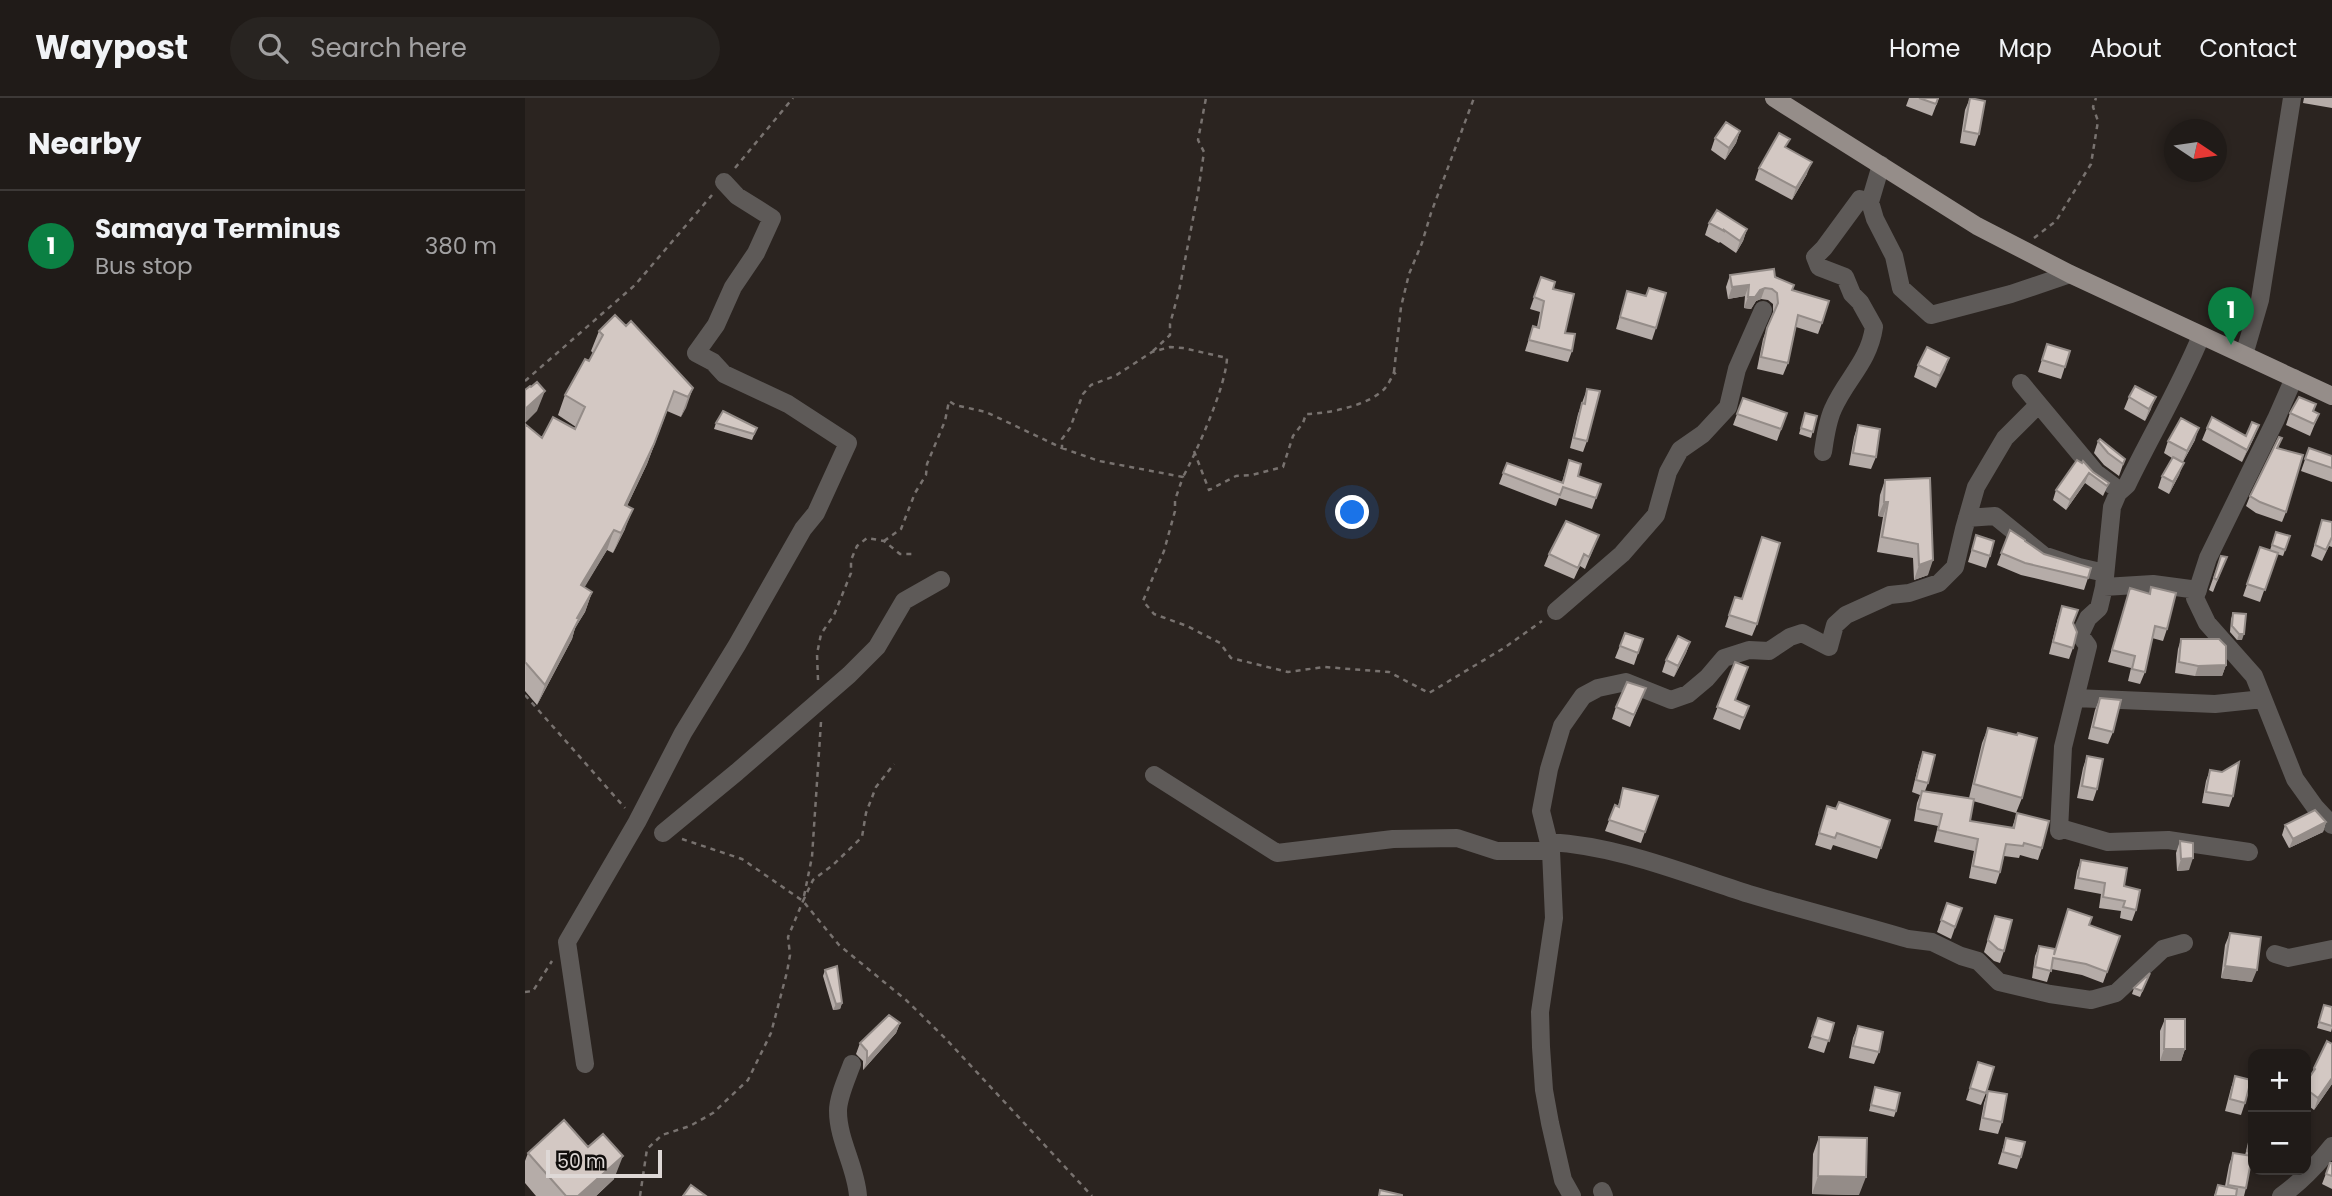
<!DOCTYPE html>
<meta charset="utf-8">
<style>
body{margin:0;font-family:Poppins,sans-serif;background:#282421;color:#f1f3f6}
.controls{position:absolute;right:21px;bottom:21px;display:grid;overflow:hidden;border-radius:14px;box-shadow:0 4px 10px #0003}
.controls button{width:63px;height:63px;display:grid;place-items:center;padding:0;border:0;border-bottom:2px solid #3d3937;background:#201b18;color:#f1f3f6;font:35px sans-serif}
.compass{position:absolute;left:1639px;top:21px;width:63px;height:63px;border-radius:50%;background:#201b18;box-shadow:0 4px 10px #0003;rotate:103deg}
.scale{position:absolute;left:21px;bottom:18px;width:116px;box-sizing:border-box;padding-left:7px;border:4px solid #ded8d6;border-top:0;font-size:19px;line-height:24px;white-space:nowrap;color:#ded8d6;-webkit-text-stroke:5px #110e0c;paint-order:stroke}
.you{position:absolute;left:828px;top:415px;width:24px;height:24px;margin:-18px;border:5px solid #fff;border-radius:50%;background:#1a73e8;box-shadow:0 0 0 10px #1a73e833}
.badge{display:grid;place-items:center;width:46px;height:46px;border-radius:50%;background:#0b8043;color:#fff;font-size:23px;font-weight:700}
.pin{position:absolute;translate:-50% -58px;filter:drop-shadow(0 2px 4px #0008)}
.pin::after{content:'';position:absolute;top:37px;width:24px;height:21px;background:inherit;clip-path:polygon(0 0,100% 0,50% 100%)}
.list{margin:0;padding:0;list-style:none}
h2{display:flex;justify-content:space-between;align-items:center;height:91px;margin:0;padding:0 28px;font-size:30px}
h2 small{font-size:23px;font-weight:400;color:#a2a1a2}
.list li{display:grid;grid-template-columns:46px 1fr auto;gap:21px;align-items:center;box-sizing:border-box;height:112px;padding:0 28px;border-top:2px solid #3d3937}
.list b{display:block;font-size:26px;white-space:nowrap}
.list p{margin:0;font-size:23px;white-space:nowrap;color:#a2a1a2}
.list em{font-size:23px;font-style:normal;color:#a2a1a2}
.icon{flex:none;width:38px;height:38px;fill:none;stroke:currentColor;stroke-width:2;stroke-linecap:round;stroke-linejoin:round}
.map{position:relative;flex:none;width:1807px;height:1098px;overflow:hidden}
header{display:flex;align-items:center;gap:42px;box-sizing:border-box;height:98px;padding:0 35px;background:#201b18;border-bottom:2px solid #3d3937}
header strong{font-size:33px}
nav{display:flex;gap:38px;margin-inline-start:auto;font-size:24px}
.search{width:490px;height:63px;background:#282421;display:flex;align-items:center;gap:18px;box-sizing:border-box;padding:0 24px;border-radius:38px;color:#a2a1a2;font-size:26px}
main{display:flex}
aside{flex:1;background:#201b18}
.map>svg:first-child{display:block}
</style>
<header>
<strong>Waypost</strong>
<div class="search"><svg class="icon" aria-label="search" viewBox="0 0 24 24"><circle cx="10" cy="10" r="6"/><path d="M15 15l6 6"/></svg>Search here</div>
<nav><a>Home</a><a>Map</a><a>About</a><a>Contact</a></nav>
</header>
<main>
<aside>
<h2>Nearby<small></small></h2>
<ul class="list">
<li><span class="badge">1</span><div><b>Samaya Terminus</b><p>Bus stop</p></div><em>380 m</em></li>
</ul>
</aside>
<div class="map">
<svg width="1807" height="1098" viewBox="0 0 1807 1098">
<rect width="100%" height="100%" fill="#2b2420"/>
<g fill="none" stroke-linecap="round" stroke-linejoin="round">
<!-- path -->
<path stroke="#78726f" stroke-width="2.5" stroke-dasharray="5 5" stroke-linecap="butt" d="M210,70L268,0
M1509,140L1531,123L1566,66L1573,23L1568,9L1571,0
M628,253L645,237V226L654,193L673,95L679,54L673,42L681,0
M869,274L876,209L884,176L897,145L906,115L949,0
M0,283L110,187L187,97
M537,350L574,363L658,379L650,402V413L639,453L618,503L629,516L662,528L695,545L706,560L763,574L799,569L864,574L904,595L979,550L1017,523
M669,353L684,392L711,378L727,377L758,369L768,338L778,325L781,316C802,316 847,307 861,289C864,285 867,279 869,274L873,280
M359,443L376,431L390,395L401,377L402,366L420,323L424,303L430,307L461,314L537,350V341L545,330L558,296L566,287L590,278L627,254L645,249L658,250L702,260C701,288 672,353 658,379
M293,582L292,556L296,536L309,517L326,475V462L332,448L342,440L359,443L375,456H388
M0,597L100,710
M296,624L287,759L278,803L288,782L308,767L337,739L341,715L351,689L369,666
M157,741L217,761L278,803L314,847L381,902L420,940L567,1098
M0,894L8,893L27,863
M115,1098L122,1051L137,1037L165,1028L188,1015L223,982L246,935L262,874L265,857L263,839L278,803"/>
<!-- minor -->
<path stroke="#5e5a58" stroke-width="18" d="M1356,67L1345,104L1350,121L1369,158L1376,190L1406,217L1486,196L1545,176
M1719,257L1735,202L1767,0
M1769,280L1751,321L1683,460L1670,500L1682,525L1729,578L1770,681L1790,709L1807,727
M1496,285L1571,375L1595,393
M1298,354C1300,341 1302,324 1308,311C1321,281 1344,264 1349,229L1335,204L1327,196L1320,179L1294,169L1290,159L1299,150L1335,101L1345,104
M1442,420L1470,418L1518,457L1554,469L1580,475
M1579,489L1628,486L1673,492
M1031,513L1097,456L1131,417L1143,374L1155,352L1178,336L1203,309L1212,271L1238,212
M1550,600L1690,606L1738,601
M629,677L752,755L868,741L932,740L972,753H1026
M1535,730L1583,744L1643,742L1724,754
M1534,733L1538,649L1563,548L1555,537L1563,520L1574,510L1579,489L1587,409L1593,395L1602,387C1626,337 1655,289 1676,238
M138,735L212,674L324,577L352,549L379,503L416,482
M1024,744C1094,748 1158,775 1224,796C1277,812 1330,825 1383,841L1407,844L1436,858L1453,863L1474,884L1525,896L1566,902L1591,895L1638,851L1659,845
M1750,856L1763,860L1807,851
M60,966L42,844L112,724L158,635L212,547L278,431L291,415L323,345L263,306L199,276L188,264L171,255L191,227L208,189L231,155L247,120L212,98L199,84
M327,966C322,980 313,999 313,1013C313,1042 331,1069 333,1098
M1077,1093L1079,1098
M1047,1098L1038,1082L1025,1025L1019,992L1016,949L1015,914L1029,820L1026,753L1016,713L1024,671L1037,628L1058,598L1073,590L1101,584L1146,602L1163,596L1182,580L1199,560L1224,552L1244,553L1265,539L1277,535L1304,549L1310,527L1321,517L1365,497L1384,495L1414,485L1430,469L1439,431L1451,389L1480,340L1513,307
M1756,1098C1776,1084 1792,1067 1807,1048"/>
<!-- primary -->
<path stroke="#958d89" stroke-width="18" d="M1249,0L1452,128L1545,176L1807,298"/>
</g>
<!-- wall -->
<path fill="#b5aca8" d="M1384,0H1414L1407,18L1381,8Z
M1445,0L1454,36L1450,48L1435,45L1440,12Z
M1779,0H1807V10L1778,5Z
M1215,33L1211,45L1200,62L1186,52L1190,40Z
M1234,70L1282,76L1267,102L1230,82Z
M1184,125L1222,131L1218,143L1211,155L1195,144L1194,145L1180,137Z
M1205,177L1250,179L1267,192L1297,225L1293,236L1271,229L1263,265L1258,277L1232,271L1238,241L1248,215V206L1243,202L1236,201L1231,203L1226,211L1219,210L1220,198L1203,201L1201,189Z
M1016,179L1028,191L1040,235L1047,253L1043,264L1000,253L1008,228L1012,229L1015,214L1005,211Z
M1124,190L1131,230L1127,242L1091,231L1102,193L1121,198Z
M101,228L168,290L156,319L142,313L122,366L102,408L100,431L88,455L82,452L59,489L67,494L60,514L50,530L47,541L12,607L0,593V326L17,340L50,331L51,329L33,317L40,297L64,263L68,255L66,253L74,233Z
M1522,246L1545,253L1536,281L1513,274Z
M1424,260L1411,290L1389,279L1393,267Z
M1062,291V343L1058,354L1045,350L1053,316Z
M1604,299L1626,311L1620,323L1599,311Z
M1218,300L1262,315L1252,343L1208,327Z
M1789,313L1794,316L1785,338L1761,327L1765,315Z
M1280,315L1292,318L1286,340L1274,336Z
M191,325L232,330L227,342L189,331Z
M1333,327L1351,359L1346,371L1324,367L1329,339Z
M1734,327L1729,339L1717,364L1677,342L1682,330L1721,338Z
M1757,340L1753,350L1761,414L1757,424L1731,415L1721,408L1725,398Z
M1670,342L1658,364L1654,377L1644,396L1633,390L1637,378L1647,360L1639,355L1643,343Z
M1573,343L1600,361L1594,378L1579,367L1569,355Z
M1784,350L1807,358V384L1776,373Z
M1044,362L1053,378L1076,386L1067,411L1034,400L1031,408L974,386L982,365L1037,384Z
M1552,362L1584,385L1578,398L1560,385L1541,412L1528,402L1531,392Z
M1405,380L1403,477L1389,482L1388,460L1352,454L1358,419L1353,418L1355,397L1360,382Z
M1797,422L1807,424V449L1804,448L1797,463L1786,458Z
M1485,432L1500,443L1519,456L1563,480L1559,492L1496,477L1472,467Z
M1751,434L1765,438L1758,458L1752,456L1735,504L1718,498L1735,449L1745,452Z
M1074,437L1060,471L1055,468L1049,481L1019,468L1024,456Z
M1451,437L1465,458L1461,470L1443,464Z
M1696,458L1697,471L1688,494L1684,492Z
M1626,489L1642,531L1638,543L1627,540L1620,574L1615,586L1603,583L1606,570L1583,564L1605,490L1624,496Z
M1210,499L1217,501L1232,526L1227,538L1200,529Z
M1537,508L1548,525V550L1544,561L1524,556L1533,520Z
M1708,515L1717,542H1712L1705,534L1706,521Z
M1100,535L1118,541L1109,567L1090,560Z
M1656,541L1701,567L1697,578H1670L1650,575L1653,551Z
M1165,544L1161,555L1149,579L1137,574L1141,562Z
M1210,564L1211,602L1224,608L1215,632L1188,621Z
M1575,600L1588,634L1583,646L1563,641L1570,612Z
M1116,602L1105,629L1087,621L1091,609Z
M1463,630L1497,700L1491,715L1448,703L1445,723L1487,730L1492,715L1517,750L1513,762L1495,757L1494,760L1479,758L1475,774L1471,786L1444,780L1449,753L1409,744L1413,728L1389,723L1392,705L1395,697L1387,694L1394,665L1398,654L1403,685L1400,693L1444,700L1457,645Z
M1562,658L1572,691L1568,703L1552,700L1558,670Z
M1685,672L1708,698L1704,709L1677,705L1681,683Z
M1098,690L1133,698L1116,745L1080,733L1090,707L1093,708Z
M1302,708L1365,722L1352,761L1308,747L1306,752L1290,747Z
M1801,724L1798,734L1764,750L1757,737L1760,727Z
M1655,743L1664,772L1652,773L1651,755Z
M1556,762L1599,788L1611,812L1607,823L1595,820L1596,813L1574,810L1576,796L1549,791L1552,773Z
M1422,805L1437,810L1426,841L1412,834Z
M1470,818L1479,853L1475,865L1469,863L1459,854Z
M1564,827L1582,874L1578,885L1557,877L1526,871L1522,884L1507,880L1510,858L1514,848L1529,853Z
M1705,835L1727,884L1696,880L1700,847Z
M300,872L317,905L315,911L308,912L298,878Z
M1625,875L1615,899L1607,896L1609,890Z
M1807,909V930L1806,934L1792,930L1797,913Z
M1293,920L1309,925L1299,955L1283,950Z
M1640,921L1660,951L1656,963H1635V933Z
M375,925L371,935L338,972V963L331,956L335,945Z
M1333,928L1354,954L1349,966L1324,960L1328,940Z
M1453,964L1461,995L1456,1007L1441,1002Z
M1789,970L1807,986L1789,1012L1781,1006V984L1786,977Z
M1710,978L1720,1005L1716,1017L1700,1013L1706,990Z
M1350,989L1371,1013L1369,1019L1344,1013Z
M1463,993L1477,1024L1473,1036L1454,1032L1459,1005Z
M1294,1039L1334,1097L1287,1096L1288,1056Z
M1481,1040L1496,1059L1492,1071L1473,1066Z
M1725,1040L1728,1041V1066L1726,1065L1721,1090L1719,1098H1689L1693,1087L1700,1088L1704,1067L1708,1055L1720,1057Z
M3,1055L89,1081L71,1098H11L0,1085V1063Z
M1805,1065H1807V1091L1797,1086Z"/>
<!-- shaded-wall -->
<path fill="#948c88" d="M1215,33L1211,45L1200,62L1204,50Z
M1287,64L1282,76L1267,102L1271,90Z
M1222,131L1218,143L1211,155L1215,143Z
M1224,187L1220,198L1203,201L1207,189Z
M1240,190L1236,201L1231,203L1226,211L1219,210L1223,199Z
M1424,260L1420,272L1411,290L1415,278Z
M168,290L161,310L156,319L163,299Z
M20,293L12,313L0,325V311Z
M149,293L122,366L93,427L100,407Z
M1631,299L1626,311L1620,323L1624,311Z
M1734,327L1729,339L1717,364L1722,352Z
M1674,330L1670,342L1657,365L1662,353Z
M1659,365L1654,377L1644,396L1648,384Z
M1564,375L1560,385L1541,412L1545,402Z
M1359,404H1363L1358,419L1353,418Z
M108,411L100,431L88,455L96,435Z
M89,432L82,452L49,507L56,487Z
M1408,462L1403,477L1389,482L1394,467Z
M67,494L60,514L50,530L47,541L12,607L20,587L52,520Z
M1714,536H1719L1717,542H1712Z
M1165,544L1161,555L1149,579L1153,568Z
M1701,567L1697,578H1670L1673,568Z
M1801,724L1798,734L1764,750L1768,741Z
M1668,760L1664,772L1652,773L1656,761Z
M1700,868L1732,872L1727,884L1696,880Z
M317,905L315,911L308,912L311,906Z
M375,925L371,935L338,972L342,962Z
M1639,951H1660L1656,963H1635Z
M1807,980V986L1789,1012L1793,1000Z
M98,1058L89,1081L71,1098H53Z
M1293,1078L1341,1079L1334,1097L1287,1096Z"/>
<!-- building -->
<path fill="#d3c8c3" stroke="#948c88" stroke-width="2" d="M1394,0H1413L1411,6Z
M1445,0L1460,3L1454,36L1439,33Z
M1201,24L1215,33L1204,50L1190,40Z
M1254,35L1265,41L1260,49L1287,64L1271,90L1234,70Z
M1192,112L1222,131L1215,143L1199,132V133L1184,125Z
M1249,171L1250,179L1269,187L1267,192L1304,203L1297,225L1273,217L1263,265L1236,259L1242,230L1253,205L1252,195L1247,191L1240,190L1235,192L1230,199H1223L1224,187L1207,189L1205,177Z
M1016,179L1030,184L1028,191L1049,196L1040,235L1050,236L1047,253L1004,242L1008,228L1014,230L1019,203L1009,199Z
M1124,190L1141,195L1131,230L1095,219L1102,193L1121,198Z
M90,217L101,228L106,223L168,290L163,299L149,293L129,346L100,407L108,411L96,435L89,432L56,487L67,494L52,520L54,521L20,587L0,564V326L17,340L28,319L50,331L60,309L40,297L60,261L64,263L78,237L74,233Z
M1522,246L1545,253L1540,269L1517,262Z
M1402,249L1424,260L1415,278L1393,267Z
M12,284L20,293L0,311V292L5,288L6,289Z
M1610,288L1631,299L1624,311L1604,299Z
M1062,291L1075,293L1062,343L1049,340L1057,305L1060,306Z
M1774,299L1791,306L1788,313L1794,316L1789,326L1765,315Z
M1218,300L1262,315L1256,331L1212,316Z
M198,313L232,330L229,336L191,325Z
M1280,315L1292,318L1288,334L1276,330Z
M1687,319L1721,338L1727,324L1734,327L1722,352L1682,330Z
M1656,320L1674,330L1662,353L1643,343Z
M1333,327L1355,331L1351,359L1328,355Z
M1754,339L1757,340L1752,350L1778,357L1761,414L1735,404L1725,398Z
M1575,341L1600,361L1598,366L1583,355L1573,343Z
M1784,350L1807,358V370L1780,361Z
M1648,359L1659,365L1648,384L1637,378Z
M1044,362L1056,366L1053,378L1076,386L1071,400L1038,389L1035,397L978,375L982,365L1038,385Z
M1552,362L1557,365L1558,363L1568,374L1584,385L1582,388L1564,375L1545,402L1531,392Z
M1405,380L1408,462L1394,467L1393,446L1357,439L1363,404H1359L1360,382Z
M1797,422L1807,424V439L1801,452L1790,447Z
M1041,423L1074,437L1064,459L1059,456L1053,470L1024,456Z
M1485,432L1500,442V443L1519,456L1566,470L1563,480L1500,465L1476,455Z
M1751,434L1765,438L1760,452L1747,447Z
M1451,437L1469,443L1465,458L1447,452Z
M1237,439L1255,445L1232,526L1204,517L1210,499L1217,501Z
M1735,449L1753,455L1740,492L1722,486Z
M1696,458L1702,459L1692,482L1689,480Z
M1626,489L1651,495L1642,531L1630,528L1620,574L1607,571L1610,558L1587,552L1605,490L1625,496Z
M1537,508L1553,512L1548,525L1552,534L1548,550L1528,544Z
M1708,515L1721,516L1719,536H1714L1707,528Z
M1100,535L1118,541L1113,555L1095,548Z
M1153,538L1165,544L1153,568L1141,562Z
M1656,541H1694L1701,548V567L1673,568L1654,564Z
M1210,564L1223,569L1210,602L1224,608L1219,620L1192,609Z
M1102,584L1121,590L1109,617L1091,609Z
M1575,600L1596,602L1588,634L1568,629Z
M1463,630L1492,637L1493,635L1512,640L1497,700L1449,686Z
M1398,654L1410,657L1403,685L1391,682Z
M1562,658L1578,661L1572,691L1557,688Z
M1714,664L1708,698L1681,694L1685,672L1697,674Z
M1098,690L1133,698L1120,734L1084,722L1090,707L1094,709Z
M1397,693L1449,701L1445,723L1489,730L1492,715L1524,723L1517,750L1499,745L1498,748L1481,746L1475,774L1448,768L1453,741L1413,732L1417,716L1393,711Z
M1314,704L1365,722L1356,750L1312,735L1310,740L1294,735L1302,708L1311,711Z
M1790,712L1801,724L1768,741L1760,727Z
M1655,743L1668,745V760L1656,761Z
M1556,762L1602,770L1599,788L1615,792L1611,812L1598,809L1600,803L1578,799L1580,785L1553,780Z
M1422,805L1437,810L1430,829L1416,822Z
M1543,811L1567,819L1564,827L1595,838L1582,874L1561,866L1528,860L1526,873L1510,869L1514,848L1530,851L1529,857Z
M1470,818L1487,822L1479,853L1473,851L1463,842Z
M1705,835L1736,839L1732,872L1700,868Z
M312,868L317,905L311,906L300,872Z
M1625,875L1617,893L1609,890Z
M1799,907L1807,909V928L1794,924Z
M364,917L375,925L342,962V953L335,945Z
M1293,920L1309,925L1304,943L1287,938Z
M1640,921H1660V951H1639Z
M1333,928L1358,934L1354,954L1328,948Z
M1802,943L1807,946V980L1793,1000L1781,991V984L1790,971L1789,970Z
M1453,964L1469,969L1461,995L1445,990Z
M1710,978L1726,982L1720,1005L1705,1001Z
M1350,989L1375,995L1371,1013L1346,1007Z
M1463,993L1482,996L1477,1024L1458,1020Z
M39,1022L63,1049L78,1036L98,1058L53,1098H41L3,1055Z
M1294,1039L1342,1040L1341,1079L1293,1078Z
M1481,1040L1500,1044L1496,1059L1478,1054Z
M1725,1040L1728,1041V1055L1722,1053Z
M1708,1055L1727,1058L1721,1090L1703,1087Z
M1805,1065H1807V1078L1801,1076Z
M166,1087L181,1098H158Z
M1693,1087L1712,1091L1711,1098H1690Z
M855,1092L877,1097V1098H854Z"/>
</svg>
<div class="controls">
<button>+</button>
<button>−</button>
</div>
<svg class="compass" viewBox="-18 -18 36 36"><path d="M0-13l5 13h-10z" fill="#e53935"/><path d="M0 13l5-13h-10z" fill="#a2a1a2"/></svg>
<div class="scale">50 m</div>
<div class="you"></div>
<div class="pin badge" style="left:1706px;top:247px">1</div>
</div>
</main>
